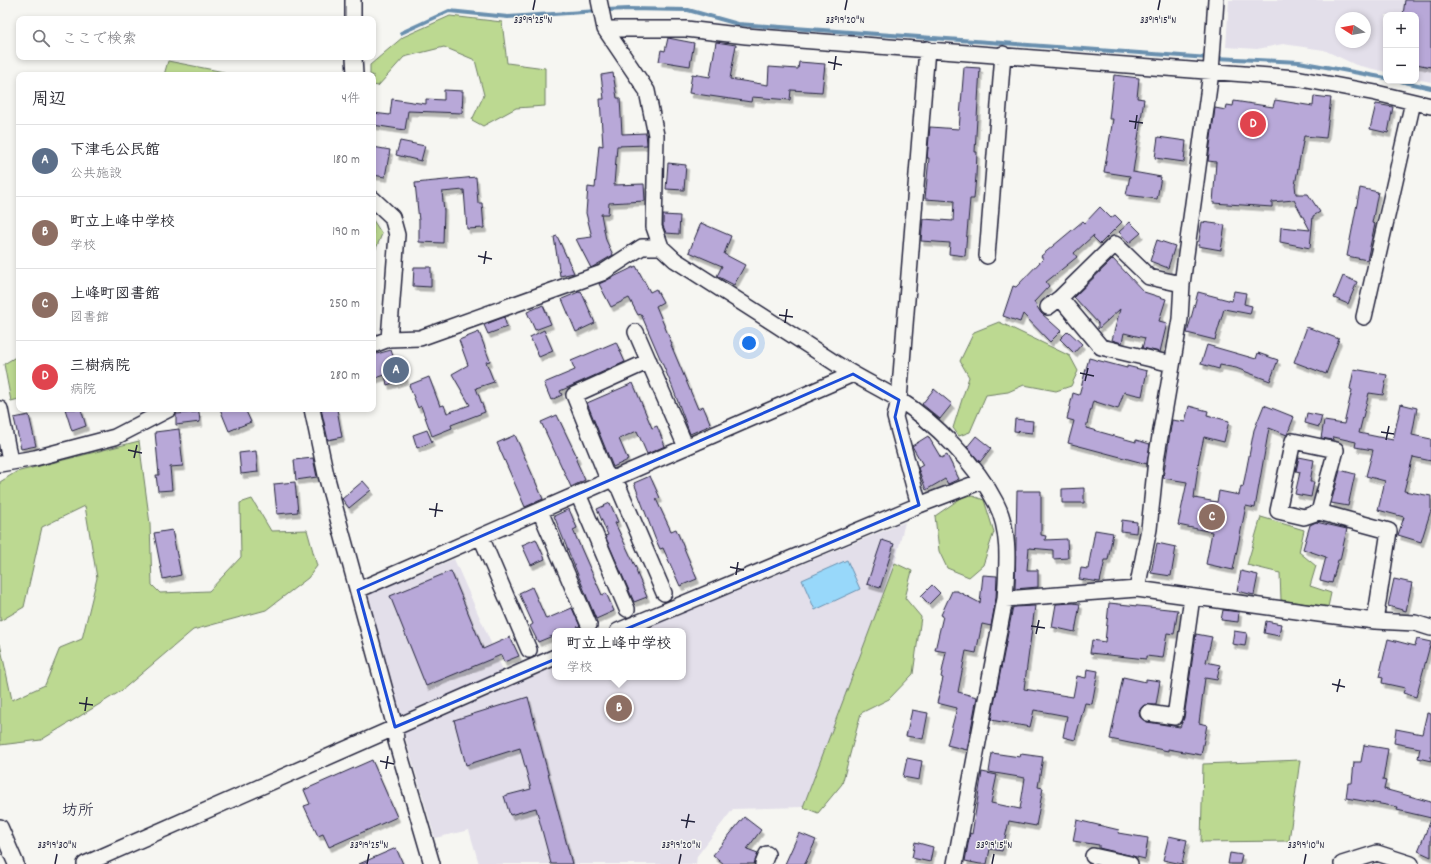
<!DOCTYPE html>
<html lang="ja">
<meta charset="utf-8">
<style>
body{margin:0;font-family:Dekko,"Klee One",sans-serif;background:#f7f7f7;color:#2b2b33}
.controls{position:absolute;right:12px;top:12px;display:grid;overflow:hidden;border-radius:8px;box-shadow:0 2px 6px #0003}
.controls button{width:36px;height:36px;display:grid;place-items:center;padding:0;border:0;border-bottom:1px solid #e1e1e2;background:#fff;color:#2b2b33;font:20px sans-serif}
.compass{position:absolute;left:1335px;top:12px;width:36px;height:36px;border-radius:50%;background:#fff;box-shadow:0 2px 6px #0003;rotate:281deg}
.you{position:absolute;left:749px;top:343px;width:14px;height:14px;margin:-10px;border:3px solid #fff;border-radius:50%;background:#1a73e8;box-shadow:0 0 0 6px #1a73e833}
.badge{display:grid;place-items:center;width:26px;height:26px;border-radius:50%;background:#d93025;color:#fff;font-size:13px;font-weight:700}
.pin{position:absolute;translate:-50% -50%;border:2px solid #fff;box-shadow:0 1px 4px #0006}
.popup{position:absolute;left:552px;top:628px;width:134px;height:52px;box-sizing:border-box;display:grid;place-content:center;border-radius:8px;background:#fff;filter:drop-shadow(0 1px 3px #0005);font-size:13px;white-space:nowrap;color:#7c7c81}
.popup b{font-size:15px;color:#2b2b33}
.popup::after{content:'';position:absolute;left:50%;top:100%;margin-left:-8px;border:8px solid transparent;border-top-color:#fff}
.list{margin:0;padding:0;list-style:none}
h2{display:flex;justify-content:space-between;align-items:center;height:52px;margin:0;padding:0 16px;font-size:17px}
h2 small{font-size:13px;font-weight:400;color:#7c7c81}
.list li{display:grid;grid-template-columns:26px 1fr auto;gap:12px;align-items:center;box-sizing:border-box;height:72px;padding:0 16px;border-top:1px solid #e1e1e2}
.list b{display:block;font-size:15px;white-space:nowrap}
.list p{margin:0;font-size:13px;white-space:nowrap;color:#7c7c81}
.list em{font-size:13px;font-style:normal;color:#7c7c81}
.icon{flex:none;width:22px;height:22px;fill:none;stroke:currentColor;stroke-width:2;stroke-linecap:round;stroke-linejoin:round}
.map{position:relative;flex:none;width:1431px;height:864px;overflow:hidden}
.search{position:absolute;background:#fff;box-shadow:0 2px 6px #0003;left:16px;top:16px;width:360px;height:44px;display:flex;align-items:center;gap:10px;box-sizing:border-box;padding:0 14px;border-radius:8px;color:#7c7c81;font-size:15px}
.panel{position:absolute;background:#fff;box-shadow:0 2px 6px #0003;left:16px;top:72px;width:360px;height:340px;border-radius:8px}
.map>svg:first-child{display:block}
</style>
<div class="map">
<svg width="1431" height="864" viewBox="0 0 1431 864">
<defs>
<filter id="shadow"><feDropShadow dx="2.5" dy="4.5" stdDeviation="0" flood-color="#0004"/></filter>
</defs>
<rect width="100%" height="100%" fill="#f6f6f2"/>
<filter id="ink" filterUnits="userSpaceOnUse"><feTurbulence type="fractalNoise" baseFrequency=".025" numOctaves="2"/><feDisplacementMap in="SourceGraphic" scale="8" xChannelSelector="R" yChannelSelector="G"/><feConvolveMatrix kernelMatrix="1 2 1 2 8 2 1 2 1" color-interpolation-filters="sRGB"/></filter>
<g filter="url(#ink)">
<!-- built -->
<path fill="#e3dfea" fill-rule="evenodd" d="M1229,0H1431V82L1416,79V15H1386V72L1356,65L1324,50L1283,44L1257,49L1226,47ZM1341,18H1365V42H1341Z
M905,522L895,563L803,807L733,809L697,856L696,864H479L469,830L435,838L404,733L367,595L454,559L509,684L555,665V677H683V631H639Z"/>
<!-- green -->
<path fill="#bcd991" stroke="#6f7e66" d="M450,16L502,22L507,63L545,68V106L516,108L483,126L472,120L484,95L475,60L444,47L404,57L378,86L373,85V75H370V65L403,37Z
M168,61L224,72L222,75H164Z
M373,220L382,234L373,256Z
M999,322L1070,356L1078,371L1071,386L1056,391L1024,385L1008,392L986,395L970,432L959,436L953,428L969,377L960,361L974,332Z
M19,355V399L11,401L4,364Z
M139,441L150,524L152,585L160,593L209,591L241,557L240,503L252,499L271,531L307,530L317,566L308,578L266,610L193,630L121,691L41,740L0,745V644L12,700L45,685L60,648L82,639L97,578L85,506L42,527L24,607L0,621V482L16,472Z
M967,494L984,500L994,532L983,565L969,577L947,568L939,551L935,516Z
M1261,517L1304,530L1299,552L1316,566L1310,586L1331,593L1328,607L1281,600L1280,573L1247,565Z
M895,563L912,571L905,598L921,617L913,674L889,699L861,713L842,784L818,813L803,807Z
M1300,760L1289,841L1201,842L1203,764Z"/>
<!-- water -->
<path fill="#98d8fa" stroke="#698fae" d="M847,560L860,589L815,610L802,580Z"/>
<g fill="none" stroke-linecap="round" stroke-linejoin="round">
<!-- stream -->
<path stroke="#698fae" stroke-width="4" d="M605,10L629,9L688,10L738,24L1209,58
M401,33L449,11L508,17L598,11
M1216,58L1299,62L1386,78
M1400,81L1431,88"/>
</g>
<!-- building -->
<path fill="#b8a8d8" stroke="#22223b" filter="url(#shadow)" d="M1405,0H1431V67L1416,64V15H1403Z
M668,38L694,43L690,66L659,61L661,50L665,51Z
M716,42L736,45L730,79L768,85L769,67L798,69L799,62L825,64L822,92L791,90L790,100L752,97L751,102L689,93L692,74L710,77Z
M964,67L980,68L975,152H977L976,176L974,199H970L965,256L949,254L950,243L921,241L923,219L953,221L954,201L925,199L929,158H927L930,127L959,129Z
M613,73L617,98H620L622,134L646,133L647,143V145L617,146L614,185L644,184L645,201L609,203L608,214H601L606,240L613,255L591,268L576,239L592,237L586,213L588,187L595,188L599,145L603,146L600,99H604L601,75Z
M1114,75L1139,78L1137,98L1144,99L1133,172L1161,177L1157,199L1126,195L1130,176L1104,172L1113,119H1109Z
M444,90L463,91L462,113L408,111L405,130L373,125V113L390,115L392,99L426,104V99L444,100Z
M1314,96L1331,98L1326,138L1304,136L1295,185L1296,194H1308L1320,212L1313,216L1310,248L1280,242L1281,227L1310,230L1294,200L1272,202V207L1213,203L1216,162L1208,161L1215,108L1226,110L1227,105L1233,106L1234,101L1273,107L1275,100L1313,106Z
M1376,104L1393,107L1388,133L1370,129Z
M1158,137L1186,141L1184,162L1155,158Z
M400,141L425,146L421,161L396,155Z
M373,147L390,150L385,177L373,175Z
M668,163L686,165L684,190L666,189Z
M476,177L478,203H482L484,228L467,229L464,190L442,192L444,211L443,243L419,242V221L415,183Z
M1360,188L1378,192L1372,223L1375,224L1367,260L1347,256Z
M1100,207L1111,218L1115,215L1122,222L1100,244L1093,237L1094,235L1074,253L1077,257L1046,282L1049,286L1034,302L1041,313L1061,331L1050,342L1023,314L1020,322L1003,316L1013,286L1016,287L1043,259L1041,256L1083,221L1085,223Z
M663,215L680,216L679,234L666,233L663,226Z
M1130,222L1141,233L1129,243L1119,232Z
M1202,222L1225,225L1221,250L1198,246Z
M701,223L731,236L724,254L745,265L734,285L717,276L722,266L689,252Z
M557,236L574,273L560,276L554,237Z
M1157,240L1175,246L1168,268L1150,261Z
M1113,259L1144,292L1166,299L1159,321L1167,323L1160,352L1142,348L1145,338L1124,333L1122,343L1112,340L1120,309L1098,329V323L1074,297Z
M636,266L650,292L656,289L663,302L656,306L672,344L671,345L698,409L703,406L711,425L690,434L672,386L641,314L638,315L629,298L611,307L599,284Z
M414,267H431V287L413,286Z
M1343,276L1357,282L1348,304L1334,298Z
M581,291L595,323L576,332L562,299Z
M1234,291L1246,293L1244,304L1252,306L1250,314L1224,309L1215,340L1187,333L1198,292L1232,301Z
M543,305L551,324L535,330L527,312Z
M504,317L507,327L488,334L484,325Z
M1307,327L1339,339L1326,374L1294,362Z
M544,330L553,351L539,357L530,337Z
M1068,331L1082,344L1074,353L1060,339Z
M479,332L490,361L486,362L494,382L476,388L485,412L451,425L452,428L432,436L421,406L418,408L409,385L429,377L440,406L444,405L447,413L470,405L452,374L468,365L459,340Z
M616,342L625,362L560,391L562,395L551,400L544,383L575,370L571,361Z
M1207,345L1256,359L1258,353L1278,360L1270,381L1236,368L1220,365L1219,369L1201,364Z
M391,350L394,359L400,357L406,379L387,385L385,375L373,379V355Z
M1089,358L1127,368V366L1147,371L1142,396L1124,392L1118,409L1093,401L1086,428L1136,442V440L1150,444L1147,464L1068,443L1074,421L1067,419L1073,393L1079,395Z
M1354,369L1387,375L1383,395L1369,393L1359,433L1393,440L1401,404L1417,408L1412,435L1431,439V461L1413,457L1404,491L1431,496V510L1421,542L1398,535L1404,517L1378,510L1385,481L1366,476L1373,450L1355,447L1356,442L1334,437L1333,440L1321,438L1324,421L1344,424L1352,390L1350,389Z
M633,383L652,428L657,426L665,446L647,454L637,431L619,439L628,460L613,467L587,403Z
M934,389L952,404L940,419L922,404Z
M1264,405L1294,417L1287,435L1269,428L1255,508L1246,506L1233,570L1206,564L1212,532L1178,525L1187,482L1163,478L1172,420L1185,422L1189,406L1208,411L1207,415L1229,421L1224,442L1204,437L1199,459L1194,498L1217,502L1219,491L1239,495L1241,486L1243,487L1254,430Z
M65,409H81L86,426L72,431Z
M220,409H245L251,422L229,431Z
M321,409H337L342,437L328,440Z
M199,412L200,422L176,425V414Z
M1307,413L1322,416L1319,427L1305,423Z
M29,415L36,446L21,449L14,418Z
M557,415L578,459L576,460L585,480L571,487L541,422Z
M1015,419L1033,421L1032,433L1014,431Z
M179,429L183,466L170,467L172,490L158,491L156,475H159L155,432Z
M427,430L432,442L417,448L413,435Z
M515,435L543,499L525,507L497,443Z
M928,436L941,458L947,455L959,479L948,484L945,479L926,490L918,468L923,465L912,446Z
M976,436L991,448L980,462L967,447Z
M256,451L258,472L241,474L239,453Z
M1299,457L1314,460L1310,482H1314L1311,497L1295,494L1300,472L1296,471Z
M313,458L317,477L296,480L294,460Z
M1340,470L1355,474L1348,506L1331,503Z
M650,476L660,498L656,499L671,531L676,529L697,579L680,586L663,548L660,549L655,538L634,483Z
M363,481L371,490L349,508L342,499Z
M295,482L298,512L277,514L274,484Z
M1084,488V503H1062V489Z
M1017,491H1041V535L1046,536L1045,540L1067,539L1068,558L1053,559V550L1029,548L1027,570H1038V587L1015,589Z
M610,503L618,522L615,523L637,570L636,571L647,597L634,602L605,536L608,535L597,509Z
M569,509L577,528L573,530L588,564L602,595L606,593L614,611L596,619L554,516Z
M1122,520L1137,522L1136,533L1121,531Z
M1316,522L1347,529L1340,560H1338L1332,583L1320,580L1326,557L1303,549L1310,525Z
M172,530L181,575L163,579L154,533Z
M1095,530L1113,533L1108,560H1105L1100,582L1079,579L1081,568L1088,569Z
M536,539L545,559L531,565L522,545Z
M882,540L894,544L880,588L867,584Z
M1157,543L1176,547L1171,576L1151,573Z
M451,571L483,649L510,637L519,656L504,662L501,655L426,686L390,596Z
M1241,571L1258,575L1254,595L1237,591Z
M983,575L997,576L996,598L991,626L982,624L976,653L966,651L958,692L977,697L967,750L947,745L957,708L937,703L943,678L941,677L946,652L935,650L943,616L941,615L952,591H957L980,603Z
M1394,579L1412,583L1406,611L1388,606Z
M932,585L940,593L929,604L921,596Z
M532,587L546,619L572,608L580,626L577,627L578,631H555V635L538,642L530,626L533,624L519,593Z
M1073,603L1080,604L1075,632L1052,627L1056,604Z
M1109,603L1178,610L1174,634L1167,633L1163,658L1146,656V659L1090,653L1092,640L1105,642Z
M1035,606L1024,689L1073,697L1077,676L1086,678L1087,669L1098,671L1092,704L1085,703L1075,740L1063,737L1067,716L1034,710L1030,727L991,720L1013,607Z
M1223,610L1239,612L1238,622L1221,620Z
M1266,621L1281,624L1279,636L1264,633Z
M1234,631L1247,633L1245,646L1232,644Z
M1196,634L1212,637L1206,662L1220,665L1217,680L1205,678L1199,723L1207,725L1201,755L1168,749V751L1110,739L1123,677L1146,682V679L1160,681L1156,705H1144L1139,711L1140,717L1147,722L1180,727L1184,718Z
M1388,639L1415,646L1417,639L1431,642L1416,697L1403,693L1405,688L1382,683L1383,678L1379,677Z
M528,697L572,864H551L536,808L510,815L504,796L531,789L520,748L466,765L454,720Z
M912,710L928,713L923,739L906,736Z
M1427,713L1431,714V761L1418,758L1420,748L1394,743L1396,729L1422,734Z
M1364,745L1388,749L1383,780L1386,781L1384,789L1431,802V818L1397,810L1398,807L1346,798L1348,783H1352L1354,762H1361Z
M992,753L1020,757L1021,754L1043,757L1038,787L1043,788L1036,826L1009,821L1002,851L990,849L987,864H980L965,861L970,833L972,834L982,772L997,775L991,803L1020,809L1025,778L989,772Z
M907,758L922,761L919,780L903,777Z
M372,760L397,817L329,847L323,834L318,836L304,806L310,804L304,790Z
M744,817L761,830L747,849L758,853L754,864H724L713,855Z
M1077,820L1119,830L1118,833L1148,838L1145,859L1099,848V845L1073,841Z
M1431,820V857L1418,851Z
M799,833L816,840L805,864H785Z
M1169,836L1187,840L1182,864L1163,860Z
M915,842L933,847L930,862L912,858Z
M396,848L403,864H359Z
M1230,853L1242,855L1240,864H1228Z"/>
<g fill="none" stroke-linecap="round" stroke-linejoin="round">
<defs>
<path id="street" d="M353,0V19
M599,0L605,29L647,91L656,135L654,227L661,247L675,260C727,293 780,327 832,361C853,375 876,386 898,399C935,422 976,464 996,503C1011,532 1007,568 1005,599L955,864
M605,29H686L746,36L1296,78L1376,93L1431,106
M354,57L355,75
M373,199L392,217L397,235L389,339
M987,256L1003,54
M1060,298L1101,347L1172,364
M1048,307L1060,298L1115,244L1149,277L1182,284
M1364,317L1413,102
M636,332L686,447
M373,345L389,339L420,338L602,273L642,247H661
M649,361L574,395L605,472L619,488L664,593
M0,409L10,461
M312,409L326,475L395,727L396,741L432,864
M0,464L35,458L115,437L169,409
M578,494L627,609
M919,505L895,417L899,400L927,49
M540,511L589,625
M1319,512L1336,450L1293,441L1278,511L1304,517L1319,512L1389,531L1375,621
M481,537L529,650
M1137,589L1149,529L1156,460L1180,319L1182,284L1211,72L1216,0
M358,590L853,374
M1005,599L1137,589L1319,614L1375,621L1415,623L1431,628
M618,631L919,505L982,481
M1148,713L1175,717L1192,597
M0,827L16,864
M1093,856L1130,864
M85,864L555,657
M763,864L767,854
M1342,864L1377,853L1411,864"/>
</defs>
<!-- street casing -->
<use href="#street" stroke="#22223b" stroke-width="18"/>
<!-- street -->
<use href="#street" stroke="#f6f6f2" stroke-width="15"/>
</g>
</g>
<!-- marked area -->
<path fill="none" stroke="#1d4ed8" stroke-width="3" stroke-linejoin="round" d="M853,374L899,400L895,417L919,505L395,727L358,590Z"/>
<!-- ticks -->
<path fill="none" stroke="#22223b" stroke-width="1.5" d="M533,10L535,0M845,10L847,0M1158,10L1160,0M828,62L842,65M834,70L836,56M1129,121L1143,123M1135,129L1137,115M478,256L492,259M484,264L486,251M779,315L793,317M785,323L787,309M1080,373L1094,376M1085,381L1088,368M1381,432L1394,434M1386,440L1389,426M128,450L142,453M134,458L137,445M429,509L443,511M435,517L437,503M730,567L744,570M736,575L738,562M1031,626L1045,628M1036,634L1039,620M1332,684L1345,687M1337,692L1340,679M79,703L93,705M85,711L87,697M380,761L394,764M386,769L388,756M681,820L695,822M686,828L689,814M55,864L57,854M367,864L369,854M679,864L681,854M992,864L994,854M1304,864L1306,854"/>
<g text-anchor="middle" dominant-baseline="central" stroke-width="3" stroke-linejoin="round" paint-order="stroke">
<!-- quarter labels -->
<g font-size="16" fill="#22223b" stroke="#f6f6f2">
<text x="78" y="811">坊所</text>
</g>
</g>
<g font-size="10" text-anchor="middle" fill="#22223b" stroke="#f6f6f2" stroke-width="3" stroke-linejoin="round" paint-order="stroke">
<text x="533" y="23">33°19'25"N</text>
<text x="845" y="23">33°19'20"N</text>
<text x="1158" y="23">33°19'15"N</text>
<text x="57" y="848">33°19'30"N</text>
<text x="369" y="848">33°19'25"N</text>
<text x="681" y="848">33°19'20"N</text>
<text x="994" y="848">33°19'15"N</text>
<text x="1306" y="848">33°19'10"N</text>
</g>
</svg>
<div class="controls">
<button>+</button>
<button>−</button>
</div>
<svg class="compass" viewBox="-18 -18 36 36"><path d="M0-13l5 13h-10z" fill="#e53935"/><path d="M0 13l5-13h-10z" fill="#7c7c81"/></svg>
<div class="you"></div>
<div class="pin badge" style="left:396px;top:370px;background:#5c6f8a">A</div>
<div class="pin badge" style="left:619px;top:708px;background:#8d6e63">B</div>
<div class="popup"><b>町立上峰中学校</b>学校</div>
<div class="pin badge" style="left:1212px;top:517px;background:#8d6e63">C</div>
<div class="pin badge" style="left:1253px;top:124px;background:#e0444e">D</div>
<div class="search"><svg class="icon" aria-label="search" viewBox="0 0 24 24"><circle cx="10" cy="10" r="6"/><path d="M15 15l6 6"/></svg>ここで検索</div>
<section class="panel">
<h2>周辺<small>4件</small></h2>
<ul class="list">
<li><span class="badge" style="background:#5c6f8a">A</span><div><b>下津毛公民館</b><p>公共施設</p></div><em>180 m</em></li>
<li><span class="badge" style="background:#8d6e63">B</span><div><b>町立上峰中学校</b><p>学校</p></div><em>190 m</em></li>
<li><span class="badge" style="background:#8d6e63">C</span><div><b>上峰町図書館</b><p>図書館</p></div><em>250 m</em></li>
<li><span class="badge" style="background:#e0444e">D</span><div><b>三樹病院</b><p>病院</p></div><em>280 m</em></li>
</ul>
</section>
</div>
